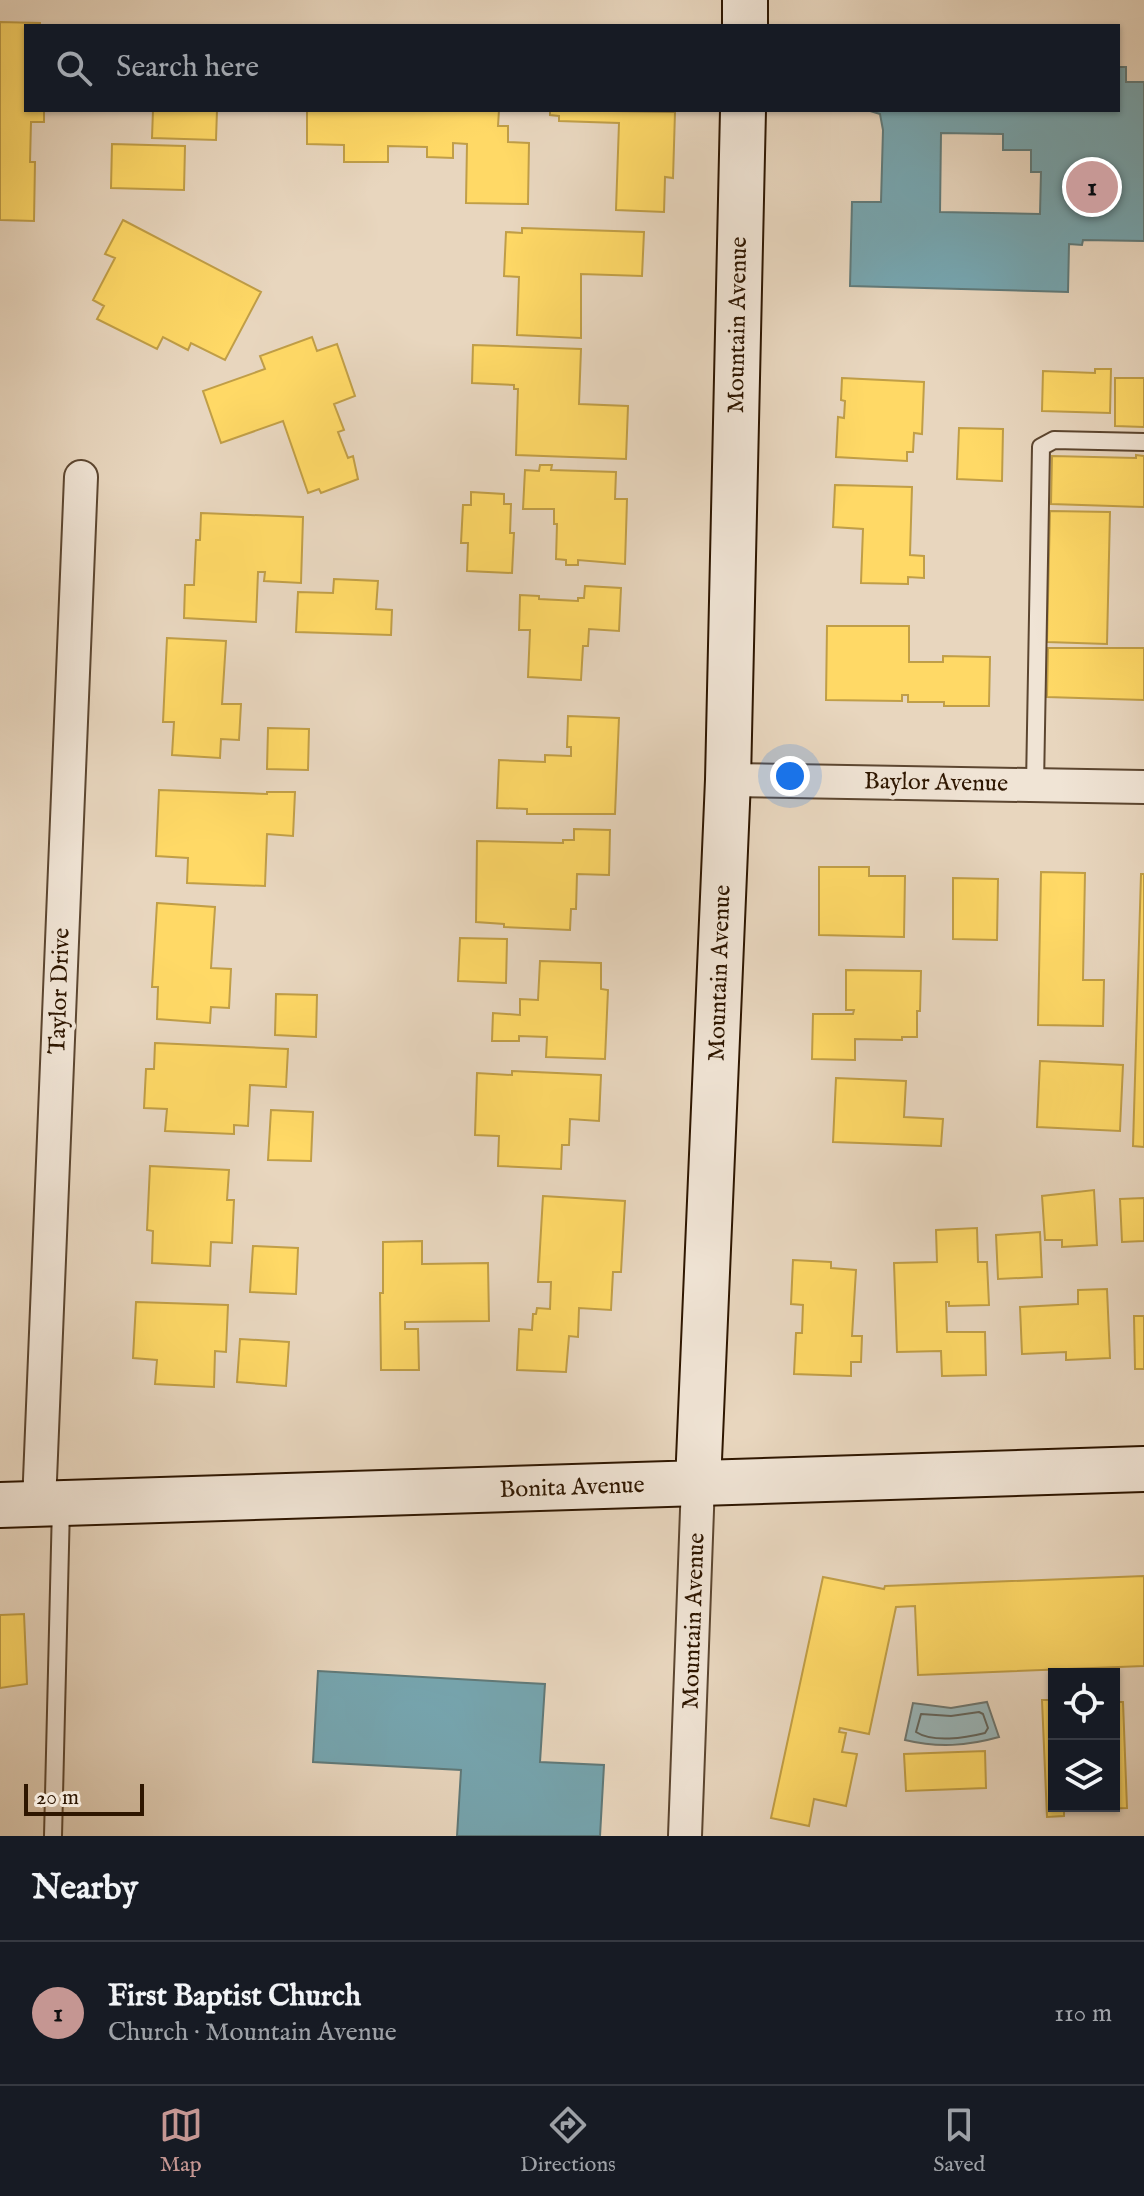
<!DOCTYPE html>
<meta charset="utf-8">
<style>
body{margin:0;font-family:"IM FELL English",serif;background:#20242c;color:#f1f3f6}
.controls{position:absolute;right:24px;bottom:24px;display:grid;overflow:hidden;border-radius:0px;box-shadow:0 2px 6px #0004}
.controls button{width:72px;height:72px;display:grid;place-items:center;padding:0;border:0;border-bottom:2px solid #363941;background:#171b24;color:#f1f3f6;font:40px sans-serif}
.scale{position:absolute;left:24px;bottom:20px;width:120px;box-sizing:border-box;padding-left:8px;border:4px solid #2e1600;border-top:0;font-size:22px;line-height:28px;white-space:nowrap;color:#2e1600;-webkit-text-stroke:6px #f0e4d5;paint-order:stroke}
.you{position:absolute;left:790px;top:776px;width:28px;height:28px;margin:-20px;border:6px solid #fff;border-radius:50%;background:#1a73e8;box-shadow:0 0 0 12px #1a73e833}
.badge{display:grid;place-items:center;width:52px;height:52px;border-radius:50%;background:#c59692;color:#111;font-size:26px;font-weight:700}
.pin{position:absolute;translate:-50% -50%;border:4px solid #fff;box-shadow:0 2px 8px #0006}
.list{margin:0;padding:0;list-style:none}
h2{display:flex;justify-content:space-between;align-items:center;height:104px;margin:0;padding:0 32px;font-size:34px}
h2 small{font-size:26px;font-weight:400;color:#9ea1a6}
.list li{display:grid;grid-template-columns:52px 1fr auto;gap:24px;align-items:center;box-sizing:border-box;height:144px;padding:0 32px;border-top:2px solid #363941}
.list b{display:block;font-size:30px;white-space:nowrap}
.list p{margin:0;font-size:26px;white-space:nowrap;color:#9ea1a6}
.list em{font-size:26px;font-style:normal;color:#9ea1a6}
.icon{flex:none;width:44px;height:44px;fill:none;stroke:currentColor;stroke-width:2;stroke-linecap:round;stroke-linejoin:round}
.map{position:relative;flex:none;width:1144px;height:1836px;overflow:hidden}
.search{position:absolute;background:#171b24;box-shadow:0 2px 6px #0004;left:24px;right:24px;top:24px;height:88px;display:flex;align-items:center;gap:20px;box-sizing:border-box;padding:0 28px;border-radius:0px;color:#9ea1a6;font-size:30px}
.sheet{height:248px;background:#171b24}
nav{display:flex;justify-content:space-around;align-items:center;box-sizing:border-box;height:112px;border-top:2px solid #363941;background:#171b24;font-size:22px;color:#9ea1a6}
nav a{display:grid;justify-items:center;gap:4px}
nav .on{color:#c59692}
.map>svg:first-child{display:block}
</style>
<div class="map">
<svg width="1144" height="1836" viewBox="0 0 1144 1836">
<rect width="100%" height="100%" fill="#e8d6be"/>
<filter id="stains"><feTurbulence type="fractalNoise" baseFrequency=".0025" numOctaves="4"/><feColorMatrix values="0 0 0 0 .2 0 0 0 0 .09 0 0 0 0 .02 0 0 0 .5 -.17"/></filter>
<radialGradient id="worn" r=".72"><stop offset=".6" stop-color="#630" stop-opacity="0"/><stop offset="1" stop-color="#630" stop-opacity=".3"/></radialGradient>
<!-- water -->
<path fill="#9ab7ba" stroke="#6f7770" stroke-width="2" d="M987,1702L999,1737C967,1746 938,1748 905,1740L913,1703L951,1708Z"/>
<!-- homes -->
<path fill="#ffd966" stroke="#c09e47" stroke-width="2" d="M0,22L40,23V26H26V110H44V122H31L30,162H35L34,221L0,220Z
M153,110H217L216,140L152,138Z
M307,110H499L498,126H508V142L529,143L528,204L466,203L467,144L453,143V158L427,157V147L388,146V162H344V145L307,144Z
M550,110L675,112L673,178L665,177L664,212L616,210L619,123L559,121V116L550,115Z
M112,144L185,146L184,190L111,188Z
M123,220L261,292L225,360L191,343L188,350L163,337L157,349L97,319L104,306L93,300L115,258L105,254Z
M522,228L644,232L642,276L581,274V338L517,335L519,277L504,276L506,232L522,233Z
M312,337L317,351L337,344L355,396L334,404L344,430L338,432L348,458L353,456L358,479L321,493L319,489L308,493L283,421L221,443L203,391L265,369L260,356Z
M473,345L581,349L579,404L628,406L626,459L516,455L518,389H514V385L472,383Z
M1095,369H1111L1110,413L1042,411L1043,371L1095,373Z
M842,378L924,382L922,434L914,433L913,452H907V461L836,457L838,417L844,418L845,401L841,400Z
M1115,378H1144V427L1115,426Z
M959,428L1003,429L1002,481L957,479Z
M1136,455L1144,456V507L1051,504L1052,456L1136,458Z
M540,465H552L551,470L616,472L615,499H627L625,564L578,560V565H566V560L556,559L557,524H554V509H523L525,470L539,471Z
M835,485L912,487L910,555L924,556V578L908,577V584L861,583L863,529L833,527Z
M471,492L504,494V504H511L510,533H514L512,573L467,571L468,543H461L463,505H471Z
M1050,511L1110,512L1107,644L1047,642Z
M201,513L303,517L301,583L264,581L265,572H258L256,622L184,618L185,585H194L196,540H200Z
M334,579L378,581L376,609L392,610L391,635L296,632L298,592L333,593Z
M585,586L621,588L619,631L589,629L588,646H583L581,680L528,677L530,630H519L520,595L539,596V599L578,601V598H584Z
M827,626H909V662H943V656L990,657L989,706H944V702H908V695H902V701L826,700Z
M167,638L226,641L222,704H241L239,740L221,739L220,758L172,755L174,722H163Z
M1048,648H1144V700L1047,697Z
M568,716L619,718L615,814H527V809L497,808L499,760L545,762V755L571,756V747H567Z
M268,728L309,729L308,770L267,769Z
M159,790L267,794V792H295L293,836L267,834L265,886L187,883L188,858L156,856Z
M574,829L610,830L609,875L577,874L576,909H571L570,930L504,927V924L476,922L477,841L563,843V840H574Z
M819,867H869V876H905L904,937L819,935Z
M1041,872L1085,873L1083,980H1104L1103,1026L1038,1025Z
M1141,874H1144V1147L1133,1146Z
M953,878L998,879L997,940L953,939Z
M157,903L215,907L211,968L231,969L229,1008L211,1007L210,1023L157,1019L158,987H152Z
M460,938L507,939L506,983L458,981Z
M540,961L601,963V989L608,990L605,1059L546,1057L547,1037L519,1036V1041H492L493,1013L520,1015V999L538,1000Z
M846,970L921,971L920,1011H917V1037H902V1040L855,1039V1060L812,1059L813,1014H853L854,1010H846Z
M276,994L317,995L316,1037L275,1035Z
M155,1043L288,1049L286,1087L250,1085L248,1126L234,1125V1134L165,1131L167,1109L144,1108L146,1069H154Z
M1040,1061L1123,1065L1120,1131L1037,1127Z
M512,1071L601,1075L599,1121L570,1119L569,1145H562L561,1169L498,1166L499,1136L475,1135L477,1073L512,1075Z
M836,1078L906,1081L904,1117L943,1119L941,1146L833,1142Z
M271,1110L313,1112L311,1161L268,1160Z
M150,1166L229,1170L227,1200H234L232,1243L211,1242L210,1266L152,1263L153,1231L147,1230Z
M1094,1190L1097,1245L1062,1247V1240H1045L1042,1196Z
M543,1196L625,1201L621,1272H613L611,1310L579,1308L578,1337L569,1336L566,1372L517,1370L519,1329L532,1330L533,1314H536L537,1308L550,1309L551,1282H538Z
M1144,1198V1241L1122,1242L1120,1199Z
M977,1228L978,1262H987L989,1305L949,1306V1302H946L947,1332H985L986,1375L942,1376L941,1351L897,1352L894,1263L937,1262L936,1230Z
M1040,1232L1042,1277L998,1279L996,1235Z
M422,1241V1264L488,1263L489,1321L405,1322V1329H418L419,1370H381L380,1293H383V1242Z
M253,1246L298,1248L296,1294L250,1292Z
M793,1260L831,1262V1268L856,1270L852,1336H862L861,1362H851V1376L794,1374L796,1333H802L803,1305L791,1304Z
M1107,1289L1110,1358L1066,1360V1352L1022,1354L1020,1307L1078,1304V1290Z
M136,1302L228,1305L226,1352L215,1351L214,1387L155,1384L157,1360L133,1358Z
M1134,1316H1144V1369H1135Z
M240,1339L289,1342L286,1386L237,1382Z
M1144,1576V1666L918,1675L915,1606L896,1607L869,1734L840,1728L839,1732L846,1733L842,1752L857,1754L846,1806L814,1799L809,1826L771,1818L823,1577L884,1589L885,1586Z
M24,1614L27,1684L0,1688V1615Z
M1042,1700H1054V1806H1114V1702H1123L1127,1808L1064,1810V1816L1047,1817Z
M985,1751L986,1788L906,1791L904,1754Z"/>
<!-- public -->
<path fill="#76a5af" stroke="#607a7a" stroke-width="2" fill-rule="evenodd" d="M1118,67H1126V82H1144V241L1083,240L1082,245L1069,244L1068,292L850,286L852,202H881L883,130L880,114L867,110H1118ZM941,133L1003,134V150H1031V172H1041L1040,214L940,212Z
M318,1671L545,1684L540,1762L604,1765L600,1836H457L461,1770L313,1762Z"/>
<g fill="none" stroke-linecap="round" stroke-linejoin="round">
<!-- shore -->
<path stroke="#64665d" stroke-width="2" d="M979,1712L983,1714L988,1728L985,1733C965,1738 933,1743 916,1732L921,1714L951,1716Z"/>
<defs>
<path id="service" d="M1035,785L1041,447L1054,440L1144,442
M53,1836L61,1506"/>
<path id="minor" d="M728,780L1144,787
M39,1504L81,477
M685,1836L698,1483"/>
<path id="secondary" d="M745,26V0
M698,1483L728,780L743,110
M0,1505L1144,1469"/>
</defs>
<!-- service casing -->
<use href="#service" stroke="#5c4630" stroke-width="20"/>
<!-- minor casing -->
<use href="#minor" stroke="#5c4630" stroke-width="36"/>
<!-- secondary casing -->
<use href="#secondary" stroke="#2e1600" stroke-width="48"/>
<!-- service -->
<use href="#service" stroke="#f0e4d5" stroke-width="16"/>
<!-- minor -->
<use href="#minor" stroke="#f0e4d5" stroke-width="32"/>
<!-- secondary -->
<use href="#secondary" stroke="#f0e4d5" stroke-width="44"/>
</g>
<g text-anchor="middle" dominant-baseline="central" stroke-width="8" stroke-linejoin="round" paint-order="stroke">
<!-- street labels -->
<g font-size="24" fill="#2e1600" stroke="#f0e4d5">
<text transform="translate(738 325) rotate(-89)">Mountain Avenue</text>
<text transform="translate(936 783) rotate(1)">Baylor Avenue</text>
<text transform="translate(720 973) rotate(-88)">Mountain Avenue</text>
<text transform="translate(60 991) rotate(-88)">Taylor Drive</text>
<text transform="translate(572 1488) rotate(-2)">Bonita Avenue</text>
<text transform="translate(694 1621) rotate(-88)">Mountain Avenue</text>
</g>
</g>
<rect width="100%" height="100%" filter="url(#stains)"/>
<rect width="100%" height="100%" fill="url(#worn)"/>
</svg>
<div class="controls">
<button><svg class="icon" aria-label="locate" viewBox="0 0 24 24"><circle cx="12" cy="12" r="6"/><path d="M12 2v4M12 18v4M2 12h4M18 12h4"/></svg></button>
<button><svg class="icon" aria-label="layers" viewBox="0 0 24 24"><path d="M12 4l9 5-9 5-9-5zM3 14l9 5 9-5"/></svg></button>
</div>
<div class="scale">20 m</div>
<div class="you"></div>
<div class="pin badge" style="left:1092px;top:187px">1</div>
<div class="search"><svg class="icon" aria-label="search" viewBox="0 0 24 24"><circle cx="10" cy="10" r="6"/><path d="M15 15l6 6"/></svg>Search here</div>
</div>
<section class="sheet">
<h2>Nearby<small></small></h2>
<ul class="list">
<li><span class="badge">1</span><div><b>First Baptist Church</b><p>Church · Mountain Avenue</p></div><em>110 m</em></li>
</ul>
</section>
<nav>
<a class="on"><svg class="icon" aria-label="map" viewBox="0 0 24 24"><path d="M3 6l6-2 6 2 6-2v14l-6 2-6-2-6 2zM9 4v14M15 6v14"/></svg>Map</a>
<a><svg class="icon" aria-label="directions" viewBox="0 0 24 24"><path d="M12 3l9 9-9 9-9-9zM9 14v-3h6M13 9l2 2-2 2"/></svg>Directions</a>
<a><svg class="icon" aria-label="saved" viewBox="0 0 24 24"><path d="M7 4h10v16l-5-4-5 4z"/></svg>Saved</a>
</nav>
